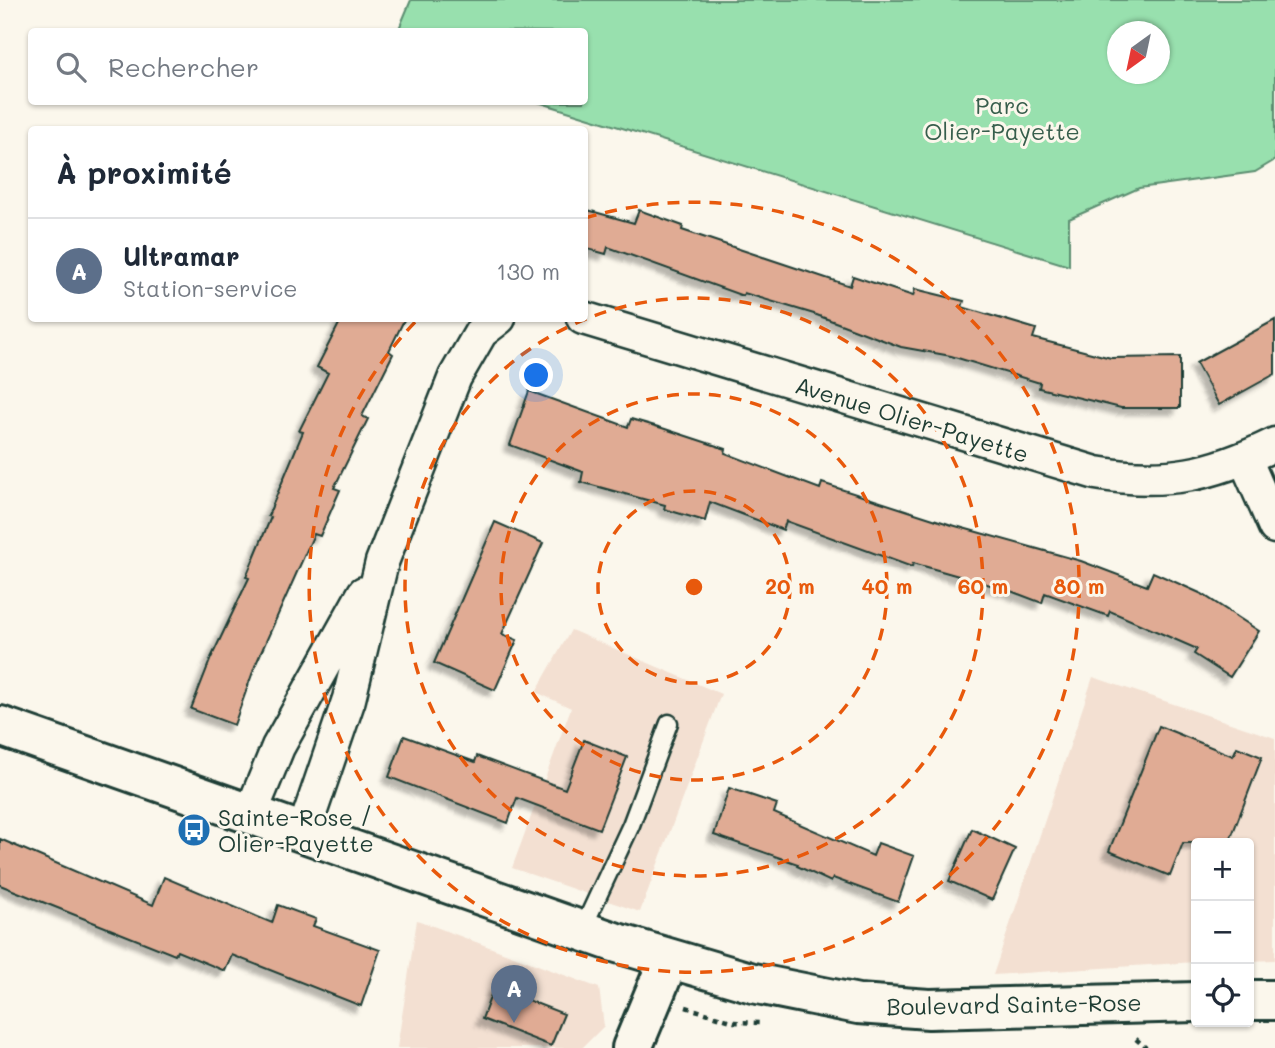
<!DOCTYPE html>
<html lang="fr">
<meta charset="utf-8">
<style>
body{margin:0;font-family:Mali,sans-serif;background:#f2f2f3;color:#1f2937}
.controls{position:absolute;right:21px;bottom:21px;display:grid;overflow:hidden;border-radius:7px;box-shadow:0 2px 5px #0004}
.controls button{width:63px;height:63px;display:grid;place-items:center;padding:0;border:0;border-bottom:2px solid #e0e1e3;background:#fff;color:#1f2937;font:35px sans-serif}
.compass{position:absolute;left:1107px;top:21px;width:63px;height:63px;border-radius:50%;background:#fff;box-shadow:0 2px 5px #0004;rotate:213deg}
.you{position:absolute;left:537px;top:376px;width:24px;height:24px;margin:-18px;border:5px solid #fff;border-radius:50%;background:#1a73e8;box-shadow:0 0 0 10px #1a73e833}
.badge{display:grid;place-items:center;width:46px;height:46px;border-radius:50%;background:#b45309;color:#fff;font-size:23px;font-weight:700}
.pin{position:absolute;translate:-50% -58px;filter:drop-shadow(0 2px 4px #0008)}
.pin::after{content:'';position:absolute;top:37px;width:24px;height:21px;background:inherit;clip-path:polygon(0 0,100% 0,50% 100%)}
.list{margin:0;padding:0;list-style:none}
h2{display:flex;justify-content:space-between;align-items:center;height:91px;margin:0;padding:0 28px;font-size:30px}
h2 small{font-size:23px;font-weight:400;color:#747a83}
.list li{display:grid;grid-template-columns:46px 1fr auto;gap:21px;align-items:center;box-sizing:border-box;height:105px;padding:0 28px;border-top:2px solid #e0e1e3}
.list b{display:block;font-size:26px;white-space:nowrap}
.list p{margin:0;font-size:23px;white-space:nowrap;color:#747a83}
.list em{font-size:23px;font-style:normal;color:#747a83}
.icon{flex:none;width:38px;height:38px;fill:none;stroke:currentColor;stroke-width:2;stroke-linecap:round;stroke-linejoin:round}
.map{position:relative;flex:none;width:1275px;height:1048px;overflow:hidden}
.search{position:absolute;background:#fff;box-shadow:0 2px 5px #0004;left:28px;top:28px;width:560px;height:77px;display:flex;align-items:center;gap:18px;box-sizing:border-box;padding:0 24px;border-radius:7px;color:#747a83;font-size:26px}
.panel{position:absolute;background:#fff;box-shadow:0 2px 5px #0004;left:28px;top:126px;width:560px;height:196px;border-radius:7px}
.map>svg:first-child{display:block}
</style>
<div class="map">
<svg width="1275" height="1048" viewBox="0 0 1275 1048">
<defs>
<filter id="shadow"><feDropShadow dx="-6" dy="6" stdDeviation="2" flood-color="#0004"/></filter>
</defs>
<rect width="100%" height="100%" fill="#fbf7ec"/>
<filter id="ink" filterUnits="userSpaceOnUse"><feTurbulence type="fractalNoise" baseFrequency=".0143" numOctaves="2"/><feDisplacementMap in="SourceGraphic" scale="14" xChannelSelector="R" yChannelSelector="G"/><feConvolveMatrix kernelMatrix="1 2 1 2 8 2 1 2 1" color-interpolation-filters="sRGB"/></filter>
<g filter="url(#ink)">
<!-- built -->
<path fill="#f3e0d2" d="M571,630L721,694L640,912L512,868L571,708L536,692Z
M1093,677L1275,738V960L1249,961V843H1196V962L993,975Z
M417,920L599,988L604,1026L582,1048H397Z"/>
<!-- green -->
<path fill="#98e0ae" stroke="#5c8e71" stroke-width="2" fill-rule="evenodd" d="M411,0H1275V160L1255,172L1139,188L1069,219V266L538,102H584V32L398,31ZM1118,32H1160V74H1118Z"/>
<!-- building -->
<path fill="#e0ab94" stroke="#1f3d34" stroke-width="2" filter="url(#shadow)" d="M584,209L634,223L639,210L683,226L682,230L850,286L853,276L913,296L915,289L964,301L962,307L1036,329L1033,338L1111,358L1180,357V408H1121L1039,388L1040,383L951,356L901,347L814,314L744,293L743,296L608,247L606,254L584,248Z
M342,318H405L389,351L393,354L362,416L368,419L334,488L340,490L320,536L314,534L255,666L234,725L191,709L211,658L249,578L246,577L271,517L268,516L303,432L299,431L328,373L317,367Z
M1275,320V374L1219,405L1196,363Z
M529,391L628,427L631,419L662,428L726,449L725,453L820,489L822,483L952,525L1081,561L1147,586L1153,572L1202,594L1259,631L1230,677L1194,654L1197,649L1110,611L1108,616L1045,593L1042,603L1008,590L913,563L912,567L786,521L783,530L710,502L705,521L664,509L665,505L581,482L583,472L510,445Z
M495,522L543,543L502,634L517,640L495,690L434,663Z
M1159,726L1233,756L1237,747L1262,757L1229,843H1183L1170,876L1109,851Z
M404,736L475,762L477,756L565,789L584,740L627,757L599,829L517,798L508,823L389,777Z
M729,788L777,804L774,813L873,856L878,843L914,856L898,902L833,878L831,882L797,866L798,864L714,835Z
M972,829L1015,849L992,900L949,881Z
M0,839L153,905L164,877L272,923L278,905L316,919L313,926L380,950L361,1006L232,955L225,971L177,951L175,955L0,885Z
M494,987L564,1014L551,1046L482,1019Z"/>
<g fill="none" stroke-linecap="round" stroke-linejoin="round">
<defs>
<path id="service" d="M582,930L631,825L669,723"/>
<path id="minor" d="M583,318L1096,473C1165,485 1212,475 1275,444
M1245,459L1275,527
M251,813L278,747L364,593
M304,831L349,699L382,562L455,377L481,332L499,318"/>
<path id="tertiary" d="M0,726L614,942L753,983L858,1004L929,1009L1196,1002
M1249,1000H1275
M632,1048L669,959"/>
</defs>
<!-- service casing -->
<use href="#service" stroke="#1f3d34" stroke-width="21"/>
<!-- minor casing -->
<use href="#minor" stroke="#1f3d34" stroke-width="37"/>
<!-- tertiary casing -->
<use href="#tertiary" stroke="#1f3d34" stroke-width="44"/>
<!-- path -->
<path stroke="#1f3d34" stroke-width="4.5" stroke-dasharray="5 5" stroke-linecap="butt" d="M686,1007L734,1022L762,1023
M1136,1039L1146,1048"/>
<!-- service -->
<use href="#service" stroke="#fbf7ec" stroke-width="16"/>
<!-- minor -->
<use href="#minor" stroke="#fbf7ec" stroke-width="32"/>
<!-- tertiary -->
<use href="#tertiary" stroke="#fbf7ec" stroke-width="38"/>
</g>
</g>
<!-- distance rings -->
<g fill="none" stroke="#e8590c" stroke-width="3.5" stroke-dasharray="12 9">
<circle cx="694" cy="587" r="96"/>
<circle cx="694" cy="587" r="193"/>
<circle cx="694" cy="587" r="289"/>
<path d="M585 218A385 385 0 1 1 417 320"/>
</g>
<!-- icons -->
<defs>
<symbol id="bus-disc" viewBox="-11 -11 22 22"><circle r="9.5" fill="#1f6fb2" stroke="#fbf7ec"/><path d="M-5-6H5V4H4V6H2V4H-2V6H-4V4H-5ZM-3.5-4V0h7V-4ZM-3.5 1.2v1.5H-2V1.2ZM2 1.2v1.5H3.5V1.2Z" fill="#fff"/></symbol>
</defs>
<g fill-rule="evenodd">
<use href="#bus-disc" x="175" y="811" width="38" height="38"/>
</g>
<g text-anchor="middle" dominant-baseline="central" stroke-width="6" stroke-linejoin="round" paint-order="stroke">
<!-- park labels -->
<g font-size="23" fill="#375e4c" stroke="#fbf7ec">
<text x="1002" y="105">Parc<tspan x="1002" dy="26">Olier-Payette</tspan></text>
</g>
<!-- street labels -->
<g font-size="23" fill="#1f3d34" stroke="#fbf7ec">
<text transform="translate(912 419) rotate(17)">Avenue Olier-Payette</text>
<text transform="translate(1014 1004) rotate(-1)">Boulevard Sainte-Rose</text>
</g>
<!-- poi labels -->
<g font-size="23" fill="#1f3d34" stroke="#fbf7ec" text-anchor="start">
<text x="218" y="817">Sainte-Rose /<tspan x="218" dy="26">Olier-Payette</tspan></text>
</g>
</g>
<circle cx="694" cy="587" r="10" fill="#e8590c" stroke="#fbf7ec" stroke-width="3.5"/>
<g font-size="21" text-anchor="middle" font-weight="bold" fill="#e8590c" stroke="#fbf7ec" stroke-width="6" stroke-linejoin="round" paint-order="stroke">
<text x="790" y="594">20 m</text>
<text x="887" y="594">40 m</text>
<text x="983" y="594">60 m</text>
<text x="1079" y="594">80 m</text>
</g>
</svg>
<div class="controls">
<button>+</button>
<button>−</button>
<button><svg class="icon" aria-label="locate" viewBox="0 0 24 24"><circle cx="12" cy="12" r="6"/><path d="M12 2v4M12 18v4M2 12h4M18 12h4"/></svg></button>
</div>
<svg class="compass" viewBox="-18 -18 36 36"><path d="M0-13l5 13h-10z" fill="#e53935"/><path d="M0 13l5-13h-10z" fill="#747a83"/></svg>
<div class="you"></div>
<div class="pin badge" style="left:514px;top:1023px;background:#5c6f8a">A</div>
<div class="search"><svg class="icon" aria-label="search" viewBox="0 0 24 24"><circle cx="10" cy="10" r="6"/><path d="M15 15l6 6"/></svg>Rechercher</div>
<section class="panel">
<h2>À proximité<small></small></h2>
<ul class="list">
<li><span class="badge" style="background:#5c6f8a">A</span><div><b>Ultramar</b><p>Station-service</p></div><em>130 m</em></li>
</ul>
</section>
</div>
